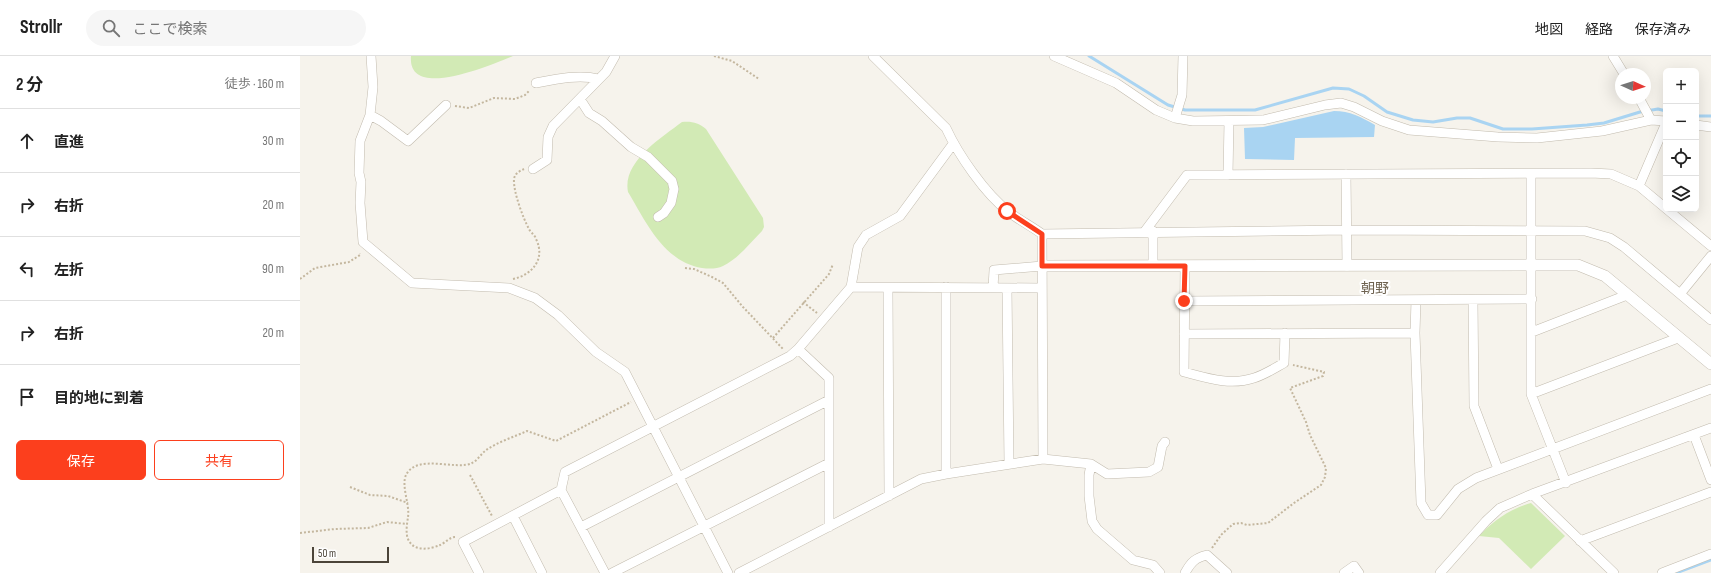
<!DOCTYPE html>
<html lang="ja">
<meta charset="utf-8">
<style>
body{margin:0;font-family:"Sofia Sans Condensed","Noto Sans JP",sans-serif;background:#f6f6f6;color:#222}
.controls{position:absolute;right:12px;top:12px;display:grid;overflow:hidden;border-radius:6px;box-shadow:0 4px 16px #0002}
.controls button{width:36px;height:36px;display:grid;place-items:center;padding:0;border:0;border-bottom:1px solid #e0e0e0;background:#fff;color:#222;font:20px sans-serif}
.compass{position:absolute;left:1315px;top:12px;width:36px;height:36px;border-radius:50%;background:#fff;box-shadow:0 4px 16px #0002;rotate:93deg}
.scale{position:absolute;left:12px;bottom:10px;width:77px;box-sizing:border-box;padding-left:4px;border:2px solid #4b4439;border-top:0;font-size:11px;line-height:14px;white-space:nowrap;color:#4b4439;-webkit-text-stroke:3px #fff;paint-order:stroke}
.stop{position:absolute;width:12px;height:12px;margin:-9px;border:3px solid #fc3f1d;border-radius:50%;background:#fff}
.stop.end{background:#fc3f1d;border-color:#fff;box-shadow:0 1px 4px #0008}
.list{margin:0;padding:0;list-style:none}
h2{display:flex;justify-content:space-between;align-items:center;height:52px;margin:0;padding:0 16px;font-size:17px}
h2 small{font-size:13px;font-weight:400;color:#767676}
.list li{display:grid;grid-template-columns:26px 1fr auto;gap:12px;align-items:center;box-sizing:border-box;height:64px;padding:0 16px;border-top:1px solid #e0e0e0}
.list b{display:block;font-size:15px;white-space:nowrap}
.list em{font-size:13px;font-style:normal;color:#767676}
.actions{display:flex;gap:8px;padding:12px 16px}
.actions a{flex:1;padding:9px 0;border:1px solid #fc3f1d;border-radius:6px;text-align:center;font-size:14px;color:#fc3f1d}
.actions .main{background:#fc3f1d;color:#fff}
.icon{flex:none;width:22px;height:22px;fill:none;stroke:currentColor;stroke-width:2;stroke-linecap:round;stroke-linejoin:round}
.map{position:relative;flex:none;width:1411px;height:517px;overflow:hidden}
header{display:flex;align-items:center;gap:24px;box-sizing:border-box;height:56px;padding:0 20px;background:#fff;border-bottom:1px solid #e0e0e0}
header strong{font-size:19px}
nav{display:flex;gap:22px;margin-inline-start:auto;font-size:14px}
.search{width:280px;height:36px;background:#f6f6f6;display:flex;align-items:center;gap:10px;box-sizing:border-box;padding:0 14px;border-radius:22px;color:#767676;font-size:15px}
main{display:flex}
aside{flex:1;background:#fff}
.map>svg:first-child{display:block}
</style>
<header>
<strong>Strollr</strong>
<div class="search"><svg class="icon" aria-label="search" viewBox="0 0 24 24"><circle cx="10" cy="10" r="6"/><path d="M15 15l6 6"/></svg>ここで検索</div>
<nav><a>地図</a><a>経路</a><a>保存済み</a></nav>
</header>
<main>
<aside>
<h2>2 分<small>徒歩 · 160 m</small></h2>
<ul class="list">
<li><svg class="icon" aria-label="ahead" viewBox="0 0 24 24"><path d="M12 20V5M6 11l6-6 6 6"/></svg><div><b>直進</b></div><em>30 m</em></li>
<li><svg class="icon" aria-label="right" viewBox="0 0 24 24"><path d="M7 20v-9h11M14 6l5 5-5 5"/></svg><div><b>右折</b></div><em>20 m</em></li>
<li><svg class="icon" aria-label="left" viewBox="0 0 24 24"><path d="M17 20v-9H6M10 6l-5 5 5 5"/></svg><div><b>左折</b></div><em>90 m</em></li>
<li><svg class="icon" aria-label="right" viewBox="0 0 24 24"><path d="M7 20v-9h11M14 6l5 5-5 5"/></svg><div><b>右折</b></div><em>20 m</em></li>
<li><svg class="icon" aria-label="arrive" viewBox="0 0 24 24"><path d="M6 21V4h12l-3 4 3 4H6"/></svg><div><b>目的地に到着</b></div></li>
</ul>
<div class="actions"><a class="main">保存</a><a>共有</a></div>
</aside>
<div class="map">
<svg width="1411" height="517" viewBox="0 0 1411 517">
<rect width="100%" height="100%" fill="#f6f3ec"/>
<!-- green -->
<path fill="#d2eab5" d="M111,0H213C192,8 107,46 111,0Z
M382,66C392,65 399,67 406,73L463,162L464,171L462,175C450,187 439,202 423,210C417,213 409,213 402,212C364,206 346,166 328,136C322,106 361,82 382,66Z
M1231,447L1265,480L1231,513L1199,482L1179,480C1194,464 1210,453 1231,447Z"/>
<!-- water -->
<path fill="#a9d4f2" d="M1034,55C1050,55 1061,61 1075,69L1074,81L995,82L994,104L945,103L944,72L963,71Z"/>
<g fill="none" stroke-linecap="round" stroke-linejoin="round">
<!-- stream -->
<path stroke="#a9d4f2" stroke-width="3" d="M789,0L868,49L885,54H955L1033,32L1049,33L1064,40L1087,56L1113,64L1133,66L1157,62H1170L1203,73H1232L1287,69L1304,67L1340,56L1358,53L1366,55
M1396,60H1411
M1376,517L1411,504"/>
<defs>
<path id="minor" d="M71,0L73,31L70,59L60,85L59,117L61,126L60,147L63,186L112,227L209,232L235,242L258,259L296,296L325,316L428,517
M573,0L646,72C658,98 685,138 709,156C719,164 731,170 742,178L1047,174L1285,175L1310,182L1324,191L1411,264
M754,0L816,27L856,54L875,62L893,65L963,64L1025,49L1041,47L1054,51L1082,65L1109,74L1198,81L1237,82L1302,75L1351,64L1366,65
M1313,0L1324,18
M236,27C256,23 279,18 299,23
M1339,42L1351,64
M280,43L289,57L302,65L331,91L348,101L372,125L374,133L371,147L364,157L358,161
M70,59L81,65L108,85L146,49
M875,62L882,39L883,0
M1396,69L1411,71
M233,113L247,104L248,81L253,70L306,16L315,0
M1046,118L1047,210
M1231,118V338L1266,427
M928,119L929,65
M1339,130L1366,67
M845,175L887,119L1291,117L1311,118L1339,130L1411,190
M853,175V210
M742,178L743,403
M885,210L884,316C907,322 930,330 954,322C964,319 975,312 984,307L985,277
M551,231L741,232
M588,232L589,440
M693,232L694,214L742,210
M707,232L709,408
M1380,238L1411,200
M1116,244L1115,277L1121,447L1128,459H1137L1158,433L1176,422L1411,333
M1173,244L1174,350L1198,413
M884,245L1232,243
M1232,276L1327,239
M884,278L1115,277
M498,293L529,322V471
M1231,338L1378,282
M1394,379L1411,424
M791,408L807,418L849,416L858,411L862,390L865,386
M646,418V231
M1232,438L1314,517
M213,460L242,517
M281,471L529,344
M1280,485L1411,436
M179,517L163,486L261,434
M305,517L261,434L265,416L490,300L498,293L551,231L558,191L566,179L600,160L653,88
M312,517L529,407
M439,517L621,423L646,418L743,403L791,408L789,419V440L792,465L797,473L833,504L853,509L860,517
M885,517C891,506 895,502 907,499L927,517
M1044,517L1054,510L1059,517
M1140,517L1186,465L1200,452L1232,438L1411,372
M1362,517L1411,498"/>
<path id="tertiary" d="M742,210L1278,209L1305,220L1411,308"/>
</defs>
<!-- minor casing -->
<use href="#minor" stroke="#c2bbae" stroke-width="10"/>
<!-- tertiary casing -->
<use href="#tertiary" stroke="#c2bbae" stroke-width="12"/>
<!-- path -->
<path stroke="#c4b79f" stroke-width="2" stroke-dasharray="2 2" stroke-linecap="butt" d="M414,0L432,5L459,23
M155,50L169,52L194,42L215,43L225,39L230,34
M385,212L394,213L412,221L423,227L443,251L483,293
M0,223L15,212L49,206L60,199V197
M213,223C232,219 246,203 236,183C235,179 231,177 229,173C223,162 213,135 214,123C215,117 220,115 224,113
M503,246L517,257
M473,282L529,218L533,208
M170,419L192,460
M50,431L70,439L88,440L108,447
M0,477L35,473L68,472L87,466L107,468
M155,481C150,481 145,487 140,489C131,493 115,496 109,485C105,479 107,468 108,461C110,449 101,430 106,419C117,397 157,415 172,407C177,405 181,398 185,395C197,386 214,381 227,375L256,385L331,346
M912,492L921,479L933,468L941,467L947,469L968,467L994,447L1021,429L1025,421L1026,412L1010,379L1006,366L990,332L1023,320L1024,316L993,309"/>
<!-- minor -->
<use href="#minor" stroke="#fff" stroke-width="9"/>
<!-- tertiary -->
<use href="#tertiary" stroke="#fff" stroke-width="11"/>
</g>
<g fill="none" stroke-linecap="round" stroke-linejoin="round">
<!-- route -->
<path stroke="#fc3f1d" stroke-width="5" d="M707,155L742,178V210H885L884,245"/>
</g>
<g text-anchor="middle" dominant-baseline="central" stroke-width="4" stroke-linejoin="round" paint-order="stroke">
<!-- quarter labels -->
<g font-size="14" fill="#6e6250" stroke="#fff">
<text x="1075" y="232">朝野</text>
</g>
</g>
</svg>
<div class="controls">
<button>+</button>
<button>−</button>
<button><svg class="icon" aria-label="locate" viewBox="0 0 24 24"><circle cx="12" cy="12" r="6"/><path d="M12 2v4M12 18v4M2 12h4M18 12h4"/></svg></button>
<button><svg class="icon" aria-label="layers" viewBox="0 0 24 24"><path d="M12 4l9 5-9 5-9-5zM3 14l9 5 9-5"/></svg></button>
</div>
<svg class="compass" viewBox="-18 -18 36 36"><path d="M0-13l5 13h-10z" fill="#e53935"/><path d="M0 13l5-13h-10z" fill="#767676"/></svg>
<div class="scale">50 m</div>
<div class="stop" style="left:707px;top:155px"></div>
<div class="stop end" style="left:884px;top:245px"></div>
</div>
</main>
